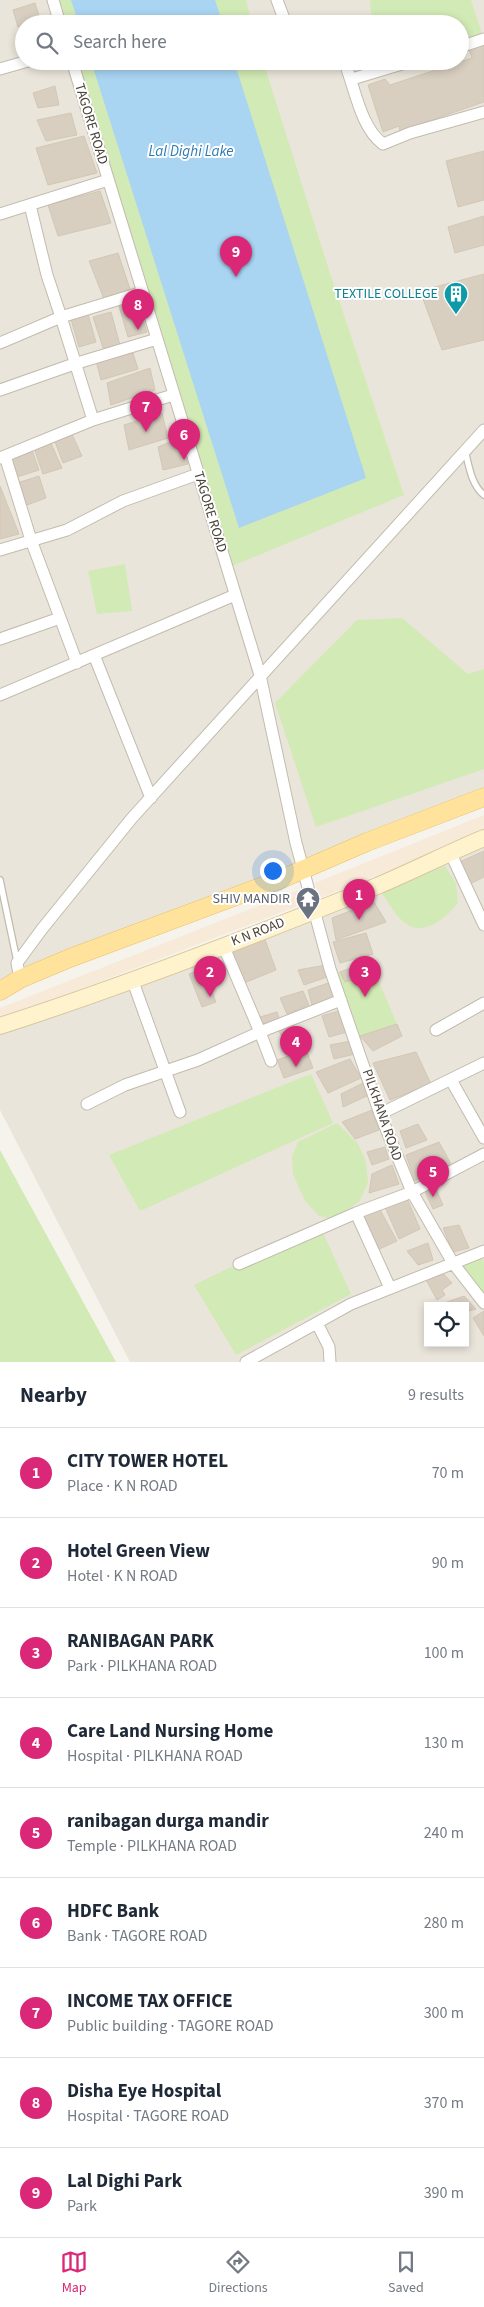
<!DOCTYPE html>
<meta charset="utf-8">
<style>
body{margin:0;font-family:"Source Sans 3",sans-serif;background:#f2f2f3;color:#1f2937}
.controls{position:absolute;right:15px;bottom:15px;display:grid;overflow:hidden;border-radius:0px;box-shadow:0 2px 8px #0003}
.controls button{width:45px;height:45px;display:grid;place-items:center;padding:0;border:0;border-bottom:1px solid #e0e1e3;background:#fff;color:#1f2937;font:25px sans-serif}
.you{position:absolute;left:272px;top:870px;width:18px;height:18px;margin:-12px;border:4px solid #fff;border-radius:50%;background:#1a73e8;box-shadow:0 0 0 8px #1a73e833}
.badge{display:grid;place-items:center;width:32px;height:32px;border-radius:50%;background:#db2777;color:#fff;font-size:16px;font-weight:700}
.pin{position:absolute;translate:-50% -41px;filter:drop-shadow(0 1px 2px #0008)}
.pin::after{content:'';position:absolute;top:26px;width:18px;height:15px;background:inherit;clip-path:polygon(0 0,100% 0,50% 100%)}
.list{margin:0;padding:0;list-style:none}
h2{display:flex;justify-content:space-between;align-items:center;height:65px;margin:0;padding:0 20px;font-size:21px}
h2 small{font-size:16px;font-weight:400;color:#747a83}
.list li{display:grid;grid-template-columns:32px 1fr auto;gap:15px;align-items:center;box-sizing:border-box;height:90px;padding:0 20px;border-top:1px solid #e0e1e3}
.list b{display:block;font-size:19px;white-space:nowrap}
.list p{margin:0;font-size:16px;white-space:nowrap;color:#747a83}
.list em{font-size:16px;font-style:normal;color:#747a83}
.icon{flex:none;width:28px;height:28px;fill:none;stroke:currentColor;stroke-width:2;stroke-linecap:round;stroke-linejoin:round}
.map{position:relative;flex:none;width:484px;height:1362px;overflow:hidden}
.search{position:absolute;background:#fff;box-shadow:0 2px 8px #0003;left:15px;right:15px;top:15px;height:55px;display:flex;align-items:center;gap:12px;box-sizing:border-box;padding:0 18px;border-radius:28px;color:#747a83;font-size:19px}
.sheet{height:875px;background:#fff}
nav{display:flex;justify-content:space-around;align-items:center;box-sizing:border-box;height:70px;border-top:1px solid #e0e1e3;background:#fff;font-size:14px;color:#747a83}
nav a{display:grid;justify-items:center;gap:2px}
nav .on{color:#db2777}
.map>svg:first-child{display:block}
</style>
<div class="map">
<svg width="484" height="1362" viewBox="0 0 484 1362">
<rect width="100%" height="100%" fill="#f6f3ec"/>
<!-- residential -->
<path fill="#eae5da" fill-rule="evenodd" d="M0,0H484V791L0,996ZM24,24H460V61H24Z
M484,843V1362H130L0,1110V1028ZM428,1306H465V1343H428Z"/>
<!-- commercial -->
<path fill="#f7ead8" d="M484,815V833L320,898L315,883Z
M301,889L303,904L0,1020V1008Z"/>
<!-- green -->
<path fill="#d2eab5" d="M57,0H246L252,24H65Z
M370,0H471L483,37L460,45V24H372Z
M76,61H263L328,267L404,495L232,566L228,556L231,554L230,552L227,553Z
M125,564L132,611L97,614L88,571Z
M402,618L468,674L484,669V769L316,827L275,703L357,620Z
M445,866L456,883L458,903C447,916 429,934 410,926C399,921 388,903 382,893Z
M370,961L397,1024L360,1036L337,973Z
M311,1074L333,1123L140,1211L109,1155Z
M337,1123L358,1144L366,1162L368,1183L359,1202L332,1219L319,1216L305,1201L293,1174L292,1157L298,1142Z
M0,1150L116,1362H0Z
M319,1224L351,1294L236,1355L194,1285Z
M478,1254L484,1261V1294L458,1264Z"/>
<!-- water -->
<path fill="#a9d4f2" d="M71,0H215L223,24H79Z
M91,61H234L366,478L239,528Z"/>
<!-- building -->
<path fill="#d8cfc1" stroke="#d3c7b4" d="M35,3L41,22L24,24V26L18,27L13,10Z
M24,30V48H22L18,31Z
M484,44V102L400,131L399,126L383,132L368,85L385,79L390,85L472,58L469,49Z
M55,86L59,105L38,108L33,93Z
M71,113L77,135L46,141L37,120Z
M84,136L97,173L48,185L36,148Z
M484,151V200L458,207L446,161Z
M100,191L111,223L58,236L48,205Z
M484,216V245L455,253L448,227Z
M118,253L131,292L104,299L89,261Z
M484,274V340L442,350L420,291Z
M136,298L147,332L128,337L118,303Z
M87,311L96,342L79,347L70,316Z
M111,312L120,345L103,348L93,317Z
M133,353L138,369L101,380L96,361Z
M150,368L155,390L111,405L107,383Z
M162,413L168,438L129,450L124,425Z
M71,432L82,456L63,463L54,439Z
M180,438L188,464L163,470L158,447Z
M50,441L62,468L43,474L34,448Z
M32,450L39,470L17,477L10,457Z
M39,476L46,498L19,508L14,484Z
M0,486L19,534L0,539Z
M484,851V877L468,885L457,863Z
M374,902L386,922L336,940L332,918Z
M366,933L373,954L340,963L333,942Z
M263,934L276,970L244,983L229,949Z
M362,964L366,976L345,982L340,972Z
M326,965L330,976L304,985L298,970Z
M203,969L216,1002L202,1007L189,974Z
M331,982L335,998L312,1005L308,990Z
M303,991L309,1005L287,1014L280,998Z
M342,1010L347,1032L329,1037L322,1016Z
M277,1012L280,1021L263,1026L260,1017Z
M397,1024L402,1036L373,1051L360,1036Z
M288,1025L295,1041H284L278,1029Z
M351,1041L355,1054L334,1059L330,1045Z
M306,1050L313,1068L284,1078L277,1060Z
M416,1052L431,1084L390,1100L373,1063Z
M350,1059L361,1078L328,1093L316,1072Z
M365,1082L367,1096L343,1107L341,1094Z
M372,1110L379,1130L355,1139L342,1122Z
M418,1124L427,1140L406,1148L400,1131Z
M439,1142L451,1164L415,1181L406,1155Z
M385,1147L389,1159L372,1165L367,1152Z
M392,1165L399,1184L369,1193L372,1174Z
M435,1187L443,1205L433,1209L424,1190Z
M403,1189L420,1229L399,1239L382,1200Z
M378,1206L397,1241L375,1251L357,1215Z
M459,1225L469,1248L453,1252L443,1228Z
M428,1243L433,1260L418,1265L407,1251Z
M441,1271L452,1283L442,1290L445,1295L437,1300L425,1278Z
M464,1296L476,1309L465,1312V1306H436Z
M484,1311V1336L473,1318Z"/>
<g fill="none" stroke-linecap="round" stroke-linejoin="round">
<defs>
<path id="lane" d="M465,451C469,465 471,485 484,495
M0,880L17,961"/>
<path id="street" d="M53,0L60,24
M277,0L286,24
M460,47L484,39
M72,61L260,675L296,843L330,969L380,1114L412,1192L453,1263L484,1303
M344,61C355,87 360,127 383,144L410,133L484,112
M0,69L28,61
M352,79L412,61
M0,214L108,180
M0,343L61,317L47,275L30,205
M0,390L74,364L157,339
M93,420L61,317L143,292
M5,456L31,540L77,663
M0,458L93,420L173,395
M0,550L67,530L123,501L198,474
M0,639L60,618
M94,655L151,798
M0,695L235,595
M450,852L484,925
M20,979L17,963L42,929L132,818L484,430
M132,979L180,1112
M436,1030L484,1003
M271,1061L260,1032L341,1000
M451,1080L484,1138
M87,1104L125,1085L198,1060L260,1032L223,945
M380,1114L484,1063
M356,1213L390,1288
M239,1264L356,1213L412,1192L484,1154
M317,1323L329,1347L330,1362
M246,1362L351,1304L484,1251"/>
<path id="secondary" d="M0,1026C127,985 253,936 377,886C413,871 448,853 484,838"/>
<path id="primary" d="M0,991L20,979L70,958L279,880L367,842L484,797"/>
</defs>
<!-- lane casing -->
<use href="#lane" stroke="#c2bbae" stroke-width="8"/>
<!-- street casing -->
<use href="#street" stroke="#c2bbae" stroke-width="13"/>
<!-- secondary casing -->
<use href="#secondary" stroke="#d6c79b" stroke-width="18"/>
<!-- primary casing -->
<use href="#primary" stroke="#e6c16a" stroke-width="19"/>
<!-- lane -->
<use href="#lane" stroke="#fff" stroke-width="5.5"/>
<!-- street -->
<use href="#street" stroke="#fff" stroke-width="11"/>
<!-- secondary -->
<use href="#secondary" stroke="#fff3cd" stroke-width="16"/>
<!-- primary -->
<use href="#primary" stroke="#ffe39c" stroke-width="18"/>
</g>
<!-- icons -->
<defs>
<symbol id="building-pin" viewBox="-11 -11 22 30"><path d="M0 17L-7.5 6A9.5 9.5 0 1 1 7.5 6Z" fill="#0f9aa8" stroke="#fff"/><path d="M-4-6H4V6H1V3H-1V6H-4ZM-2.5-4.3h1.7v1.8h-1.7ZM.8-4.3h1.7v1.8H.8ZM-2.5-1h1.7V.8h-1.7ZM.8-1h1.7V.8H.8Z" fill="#fff"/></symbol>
<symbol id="temple-pin" viewBox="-11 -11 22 30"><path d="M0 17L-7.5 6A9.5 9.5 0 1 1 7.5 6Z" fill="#6b7280" stroke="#fff"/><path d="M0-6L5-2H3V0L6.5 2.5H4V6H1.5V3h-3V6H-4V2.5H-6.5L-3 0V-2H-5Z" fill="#fff"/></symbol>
</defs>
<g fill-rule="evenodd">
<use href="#building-pin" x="442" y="280" width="28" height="38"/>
<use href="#temple-pin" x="294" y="885" width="28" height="38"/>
</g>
<g text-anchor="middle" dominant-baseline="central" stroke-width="4" stroke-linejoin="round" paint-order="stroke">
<!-- street labels -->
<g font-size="14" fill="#4b4439" stroke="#fff">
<text transform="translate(91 124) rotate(73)">TAGORE ROAD</text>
<text transform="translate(210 512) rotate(73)">TAGORE ROAD</text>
<text transform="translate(258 932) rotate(-21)">K N ROAD</text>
<text transform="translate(382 1115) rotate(71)">PILKHANA ROAD</text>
</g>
<!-- culture labels -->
<g font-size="14" fill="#0d838f" stroke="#fff" text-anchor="end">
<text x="438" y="294">TEXTILE COLLEGE</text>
</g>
<!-- worship labels -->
<g font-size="14" fill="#5b616d" stroke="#fff" text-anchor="end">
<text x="290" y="899">SHIV MANDIR</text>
</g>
<!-- water labels -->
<g font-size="15" font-style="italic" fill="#2e7ab2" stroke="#fff">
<text x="191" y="151">Lal Dighi Lake</text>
</g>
</g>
</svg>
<div class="controls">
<button><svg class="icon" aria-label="locate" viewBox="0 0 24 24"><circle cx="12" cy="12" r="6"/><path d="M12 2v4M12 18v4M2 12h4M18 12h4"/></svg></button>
</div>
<div class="you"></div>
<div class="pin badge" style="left:359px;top:920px">1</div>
<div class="pin badge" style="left:210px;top:997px">2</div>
<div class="pin badge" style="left:365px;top:997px">3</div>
<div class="pin badge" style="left:296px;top:1067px">4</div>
<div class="pin badge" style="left:433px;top:1197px">5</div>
<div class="pin badge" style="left:184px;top:460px">6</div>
<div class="pin badge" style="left:146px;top:432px">7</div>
<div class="pin badge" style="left:138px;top:330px">8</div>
<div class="pin badge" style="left:236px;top:277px">9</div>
<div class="search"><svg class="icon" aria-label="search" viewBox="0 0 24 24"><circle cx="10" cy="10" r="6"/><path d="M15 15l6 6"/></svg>Search here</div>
</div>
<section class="sheet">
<h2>Nearby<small>9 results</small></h2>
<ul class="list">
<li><span class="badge">1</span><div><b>CITY TOWER HOTEL</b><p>Place · K N ROAD</p></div><em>70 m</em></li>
<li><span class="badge">2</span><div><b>Hotel Green View</b><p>Hotel · K N ROAD</p></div><em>90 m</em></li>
<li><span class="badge">3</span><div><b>RANIBAGAN PARK</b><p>Park · PILKHANA ROAD</p></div><em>100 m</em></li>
<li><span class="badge">4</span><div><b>Care Land Nursing Home</b><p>Hospital · PILKHANA ROAD</p></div><em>130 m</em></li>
<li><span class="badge">5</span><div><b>ranibagan durga mandir</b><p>Temple · PILKHANA ROAD</p></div><em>240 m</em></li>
<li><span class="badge">6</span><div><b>HDFC Bank</b><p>Bank · TAGORE ROAD</p></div><em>280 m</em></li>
<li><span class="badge">7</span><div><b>INCOME TAX OFFICE</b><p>Public building · TAGORE ROAD</p></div><em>300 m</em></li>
<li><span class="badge">8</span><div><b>Disha Eye Hospital</b><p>Hospital · TAGORE ROAD</p></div><em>370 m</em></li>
<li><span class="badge">9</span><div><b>Lal Dighi Park</b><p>Park</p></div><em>390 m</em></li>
</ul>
</section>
<nav>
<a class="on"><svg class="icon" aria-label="map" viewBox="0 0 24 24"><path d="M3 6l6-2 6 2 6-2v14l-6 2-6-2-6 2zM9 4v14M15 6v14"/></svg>Map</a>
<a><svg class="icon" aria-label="directions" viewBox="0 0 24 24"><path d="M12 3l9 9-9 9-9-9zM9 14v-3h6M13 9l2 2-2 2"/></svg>Directions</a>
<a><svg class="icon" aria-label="saved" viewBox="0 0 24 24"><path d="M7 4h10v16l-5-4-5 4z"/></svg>Saved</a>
</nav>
